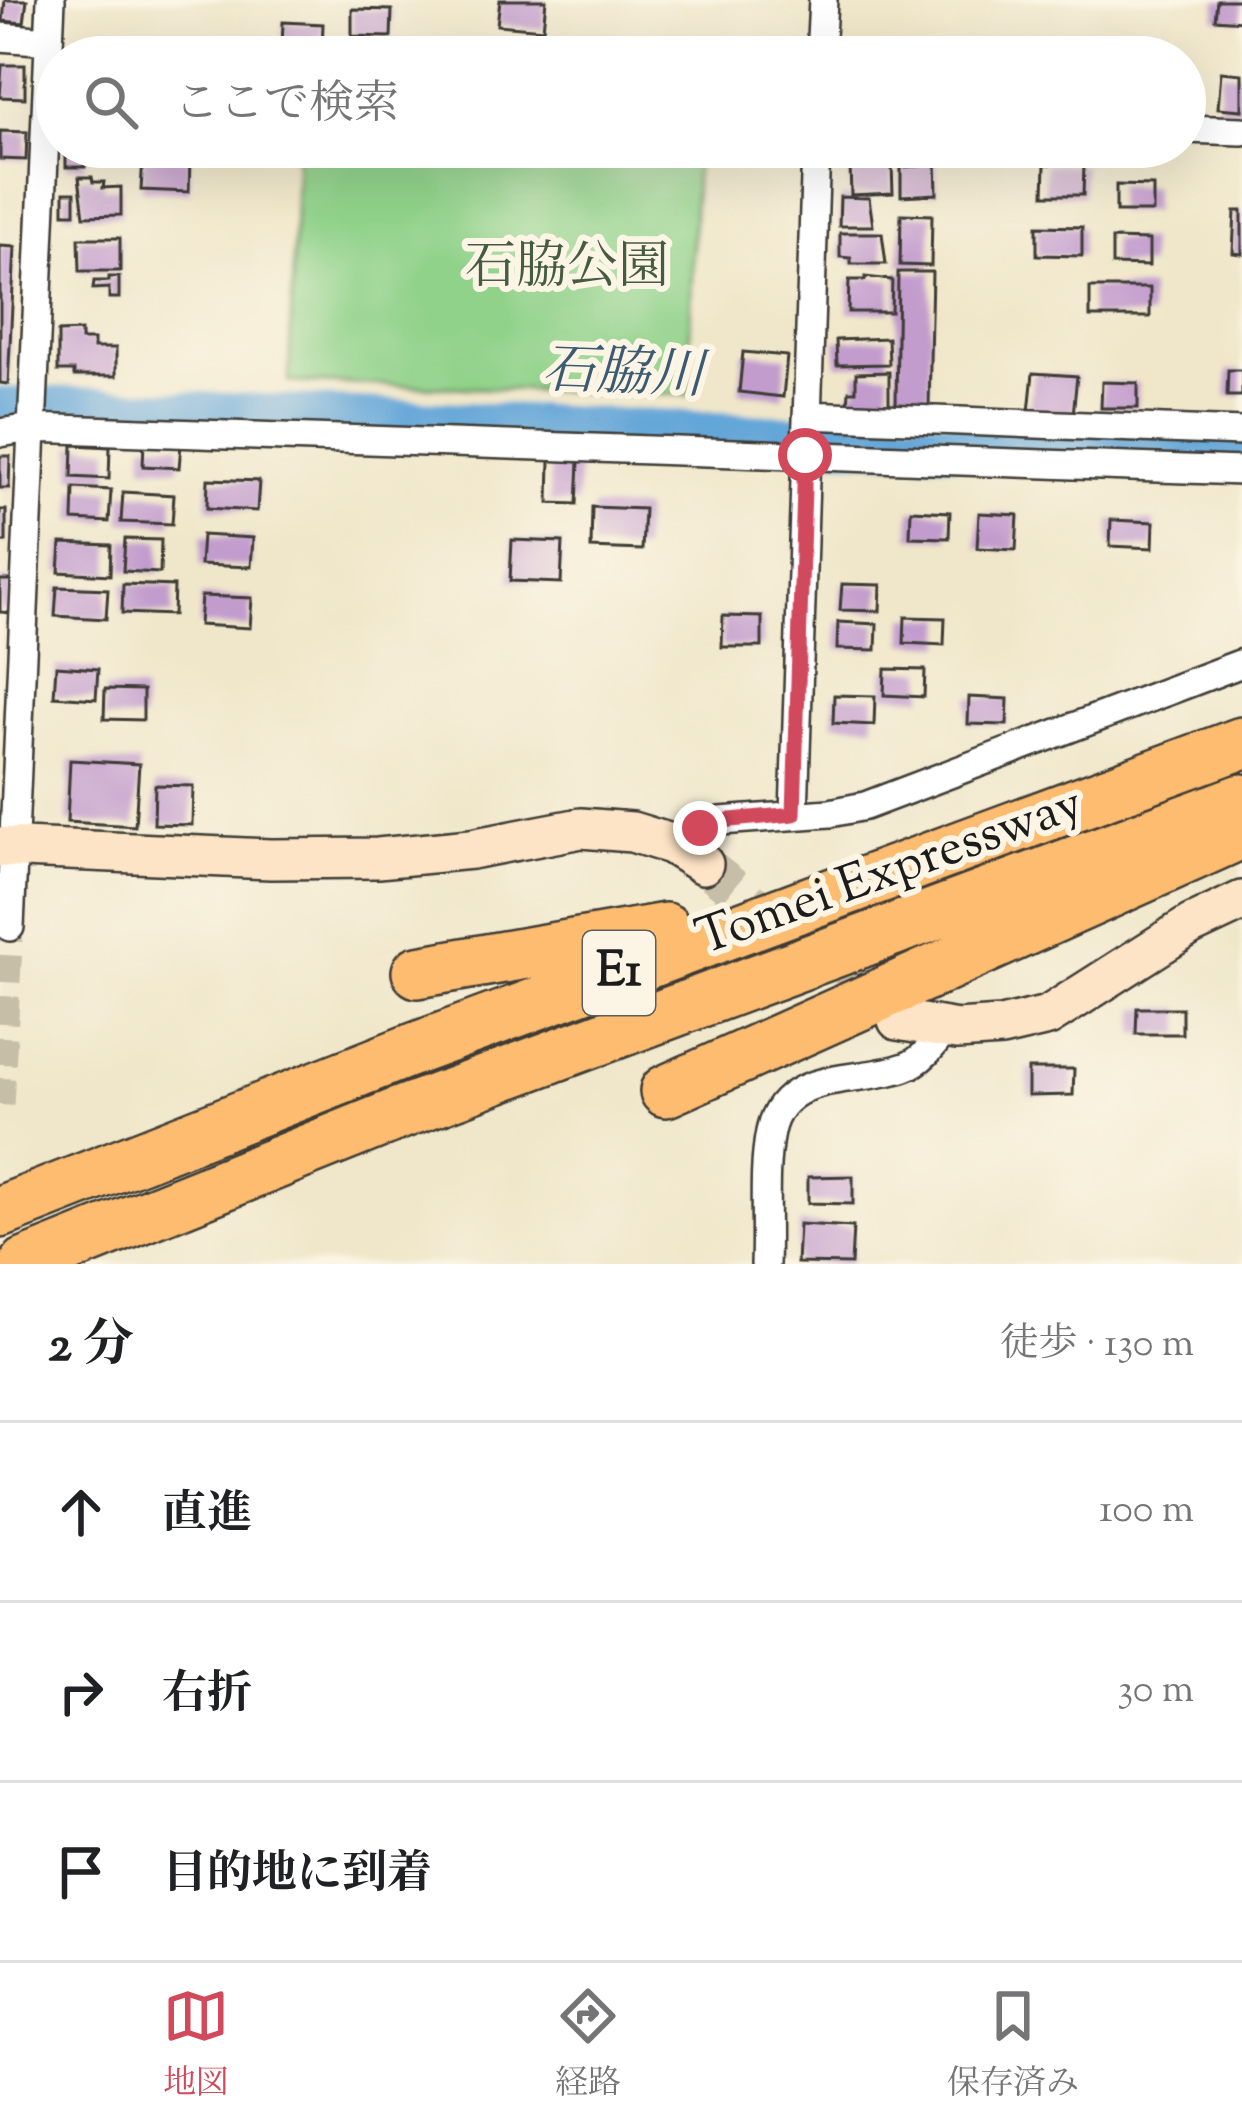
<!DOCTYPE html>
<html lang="ja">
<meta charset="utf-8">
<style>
body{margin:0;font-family:"Sorts Mill Goudy","Noto Serif JP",serif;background:#f6f6f6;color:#202124}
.stop{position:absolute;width:36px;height:36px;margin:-27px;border:9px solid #d1495b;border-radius:50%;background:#fff}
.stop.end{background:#d1495b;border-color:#fff;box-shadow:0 3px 12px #0008}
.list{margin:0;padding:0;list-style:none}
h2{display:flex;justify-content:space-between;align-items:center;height:156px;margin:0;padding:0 48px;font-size:51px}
h2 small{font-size:39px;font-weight:400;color:#757577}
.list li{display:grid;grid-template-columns:78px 1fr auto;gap:36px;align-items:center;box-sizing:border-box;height:180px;padding:0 48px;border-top:3px solid #e0e0e0}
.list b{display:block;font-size:45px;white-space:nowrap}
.list em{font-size:39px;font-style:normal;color:#757577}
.icon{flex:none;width:66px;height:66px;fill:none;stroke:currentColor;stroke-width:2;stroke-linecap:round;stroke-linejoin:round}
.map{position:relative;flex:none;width:1242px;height:1264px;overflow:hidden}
.search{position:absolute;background:#fff;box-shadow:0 12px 48px #0002;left:36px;right:36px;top:36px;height:132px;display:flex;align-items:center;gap:30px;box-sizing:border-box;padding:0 42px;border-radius:66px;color:#757577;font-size:45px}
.sheet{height:696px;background:#fff}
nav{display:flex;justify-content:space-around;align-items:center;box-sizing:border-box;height:168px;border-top:3px solid #e0e0e0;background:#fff;font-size:33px;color:#757577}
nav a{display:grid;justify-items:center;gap:6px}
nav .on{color:#d1495b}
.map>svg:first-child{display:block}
</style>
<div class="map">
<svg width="1242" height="1264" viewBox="0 0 1242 1264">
<rect width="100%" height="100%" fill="#fcf5e5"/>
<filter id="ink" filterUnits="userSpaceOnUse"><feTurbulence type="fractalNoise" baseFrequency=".00833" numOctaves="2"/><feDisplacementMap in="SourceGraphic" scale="24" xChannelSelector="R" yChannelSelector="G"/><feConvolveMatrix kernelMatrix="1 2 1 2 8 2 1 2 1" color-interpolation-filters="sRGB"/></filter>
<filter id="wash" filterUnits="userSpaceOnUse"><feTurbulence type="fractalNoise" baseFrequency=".004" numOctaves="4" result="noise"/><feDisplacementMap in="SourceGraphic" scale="48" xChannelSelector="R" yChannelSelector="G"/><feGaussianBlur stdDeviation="2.7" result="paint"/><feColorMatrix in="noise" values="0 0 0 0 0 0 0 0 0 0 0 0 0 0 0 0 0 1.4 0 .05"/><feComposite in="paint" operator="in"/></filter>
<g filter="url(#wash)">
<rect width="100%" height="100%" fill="#f0e7ca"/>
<!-- green -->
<path fill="#90d28a" stroke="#567753" stroke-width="3" d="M297,147H696L688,395L289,382Z"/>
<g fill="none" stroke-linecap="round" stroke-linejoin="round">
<!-- river -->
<path stroke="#63a6d8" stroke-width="45" d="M0,410L67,409L1242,455"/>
</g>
<g id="blocks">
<!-- building -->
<path fill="#c29ccd" d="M5,0H27L24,23L3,21Z
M500,0H546L543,29L497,25Z
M1217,0H1242V21L1215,19Z
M352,9L392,10L391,37L352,36Z
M283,22L323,24L322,50L282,49Z
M521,40L567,44L565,57H519Z
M1007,50L1050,54V57H1006Z
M2,65H25V98L0,97Z
M1221,72L1242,74V110L1218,108Z
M0,131L27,132L26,160L0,159Z
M66,147H97V152H85V167H66Z
M848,147H895V161H848Z
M143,157L190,158L189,192L141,190Z
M936,160L937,194L901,196V167L920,166V161Z
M1045,164L1084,165L1083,195H1044Z
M892,165L893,193L851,195L850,166Z
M79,177H92L93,182H104L103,188L121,187V215L84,216Z
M1116,185L1153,186V212H1116Z
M64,192H75V213H64Z
M840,197L869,198L873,226H839Z
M1235,211H1242V254L1233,253Z
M901,214L932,215L931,266L900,265Z
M1037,226L1082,227V256L1037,255Z
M840,233H882L886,264H851V258L840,257Z
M79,238H120V271H80Z
M1112,239L1149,240V266L1112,265Z
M0,246L15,247L8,384L0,383Z
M898,272H932L929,407L896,406Z
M109,277H119V298H109V288L93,289L94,281H109Z
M865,277L892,280L891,312H848L849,280H865Z
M1090,288H1150V317H1090Z
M81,331V340H94V348H116V376H74V371H58V332Z
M888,338L889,364L837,365L836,340Z
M743,352L787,356L783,397L739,392Z
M1228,370H1242V396H1227Z
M889,372V406H848L849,391H856V373Z
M1033,373L1077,376L1073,415L1029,412Z
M1102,382L1138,383V408H1101Z
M144,442L181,444L179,468L143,466Z
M73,445L110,447L109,479L72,477Z
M0,456H10L9,488H0Z
M550,460L579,462L577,504L549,503Z
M208,479L259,481L257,511L207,508Z
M74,488L111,490L109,522L73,520Z
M123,492L174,495L172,524L121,522Z
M592,507L644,509L642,550L591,548Z
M0,510H6V542H0Z
M911,510L950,512L949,538L910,537Z
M979,513L1018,515L1016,550L977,548Z
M1111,520L1154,522L1153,548L1110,546Z
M202,535L253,538L251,567L200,565Z
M125,539L161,540L160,573L123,571Z
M512,540L563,542L561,583L510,581Z
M61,543L111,545L110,575L59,572Z
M0,580H11V613L0,612Z
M123,584L174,586L173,615L122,613Z
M842,584L881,585L880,611L840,610Z
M57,587L108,589L106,619L55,616Z
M201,596L252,598L250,628L199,625Z
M723,616L762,617V647H722Z
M905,617L945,618L944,645L904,643Z
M838,622L877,624L876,650L837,649Z
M56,666L98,669L96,699L54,696Z
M885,669L925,670L924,697L884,695Z
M105,689L143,690V720L104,719Z
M834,695L875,696L874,725L833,723Z
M969,697L1008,699L1007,725L968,724Z
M70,760L139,764L135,826L67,822Z
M155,785L193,786L192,825L154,824Z
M1137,1008H1182V1034H1136Z
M1028,1069H1074L1073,1095L1028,1096Z
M853,1176V1204L808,1203V1177Z
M799,1224L853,1227L851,1264L797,1263Z"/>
</g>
</g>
<g filter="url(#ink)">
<use href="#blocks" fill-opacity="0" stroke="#3c3a36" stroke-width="3"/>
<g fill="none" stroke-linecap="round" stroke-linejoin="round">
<!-- street-tunnel -->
<path stroke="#c6bea7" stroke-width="27" stroke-dasharray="27 14" stroke-linecap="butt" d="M0,1105L10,927"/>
<!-- secondary-tunnel -->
<path stroke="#c6bea7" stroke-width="39" stroke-dasharray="39 20" stroke-linecap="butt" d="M703,864L891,1014"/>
<defs>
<path id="street" d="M0,37L49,41
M820,57L823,0
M1185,129L1242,131
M807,415L1242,432
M0,433L31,428L1242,471
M794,814L816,147
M671,844L720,821L830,813L865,806L1242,663
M10,927L51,0
M765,1264C767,1223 762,1171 770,1132C783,1068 859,1084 905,1067C923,1061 935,1043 946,1029"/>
<path id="secondary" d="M0,847L271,859L378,858L471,849L581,828L632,832L671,844L703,864
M898,1020L957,1030L1001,1027L1048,1016L1191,925L1242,901"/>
<path id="highway" d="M418,972L665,929
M666,1091L1230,838
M0,1212L406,1052L1242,743
M26,1264L403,1112L1242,800"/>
</defs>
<!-- street casing -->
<use href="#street" stroke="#3c3a36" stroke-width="32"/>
<!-- secondary casing -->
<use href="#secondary" stroke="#3c3a36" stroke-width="44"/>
<!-- highway casing -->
<use href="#highway" stroke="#3c3a36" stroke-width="56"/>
<!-- street -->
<use href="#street" stroke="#fff" stroke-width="27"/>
<!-- secondary -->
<use href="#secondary" stroke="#fee4c6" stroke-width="39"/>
<!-- highway -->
<use href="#highway" stroke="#fdbc70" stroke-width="51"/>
</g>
</g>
<g fill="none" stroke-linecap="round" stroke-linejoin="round" filter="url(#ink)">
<!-- route -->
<path stroke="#d1495b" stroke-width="15" d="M700,828L720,821L794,814L805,455"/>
</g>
<g text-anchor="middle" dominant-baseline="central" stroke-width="12" stroke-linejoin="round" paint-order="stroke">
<!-- shield labels -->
<rect fill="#fcf5e5" stroke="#5f5d58" stroke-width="3" x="583" y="931" width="72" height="84" rx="9"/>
<g font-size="48" font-weight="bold" fill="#1c1c1c">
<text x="619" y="973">E1</text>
</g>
<!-- park labels -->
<g font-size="51" fill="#455c42" stroke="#fcf5e5">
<text x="567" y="269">石脇公園</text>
</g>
<!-- street labels -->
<g font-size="51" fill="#1c1c1c" stroke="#fcf5e5">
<text transform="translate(890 873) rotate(-20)">Tomei Expressway</text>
</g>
<!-- water labels -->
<g font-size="54" font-style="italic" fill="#3c5a71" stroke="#fcf5e5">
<text transform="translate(623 376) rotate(2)">石脇川</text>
</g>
</g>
</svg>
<div class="stop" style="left:805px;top:455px"></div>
<div class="stop end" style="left:700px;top:828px"></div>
<div class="search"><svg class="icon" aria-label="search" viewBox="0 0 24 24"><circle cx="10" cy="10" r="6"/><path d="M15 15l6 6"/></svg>ここで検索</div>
</div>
<section class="sheet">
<h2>2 分<small>徒歩 · 130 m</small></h2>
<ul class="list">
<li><svg class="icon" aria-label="ahead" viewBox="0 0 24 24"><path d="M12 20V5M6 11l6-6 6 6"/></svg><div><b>直進</b></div><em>100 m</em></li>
<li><svg class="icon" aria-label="right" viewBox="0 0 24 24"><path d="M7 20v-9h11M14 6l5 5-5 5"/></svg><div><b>右折</b></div><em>30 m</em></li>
<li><svg class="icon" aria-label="arrive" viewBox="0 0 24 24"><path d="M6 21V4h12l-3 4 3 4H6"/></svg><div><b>目的地に到着</b></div></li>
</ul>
</section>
<nav>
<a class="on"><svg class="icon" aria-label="map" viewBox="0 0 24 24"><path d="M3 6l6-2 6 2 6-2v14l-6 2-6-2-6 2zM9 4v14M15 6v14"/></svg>地図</a>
<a><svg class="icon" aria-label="directions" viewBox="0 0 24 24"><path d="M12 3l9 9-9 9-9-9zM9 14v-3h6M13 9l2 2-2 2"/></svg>経路</a>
<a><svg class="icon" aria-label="saved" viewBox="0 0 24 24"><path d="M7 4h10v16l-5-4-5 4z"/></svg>保存済み</a>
</nav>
